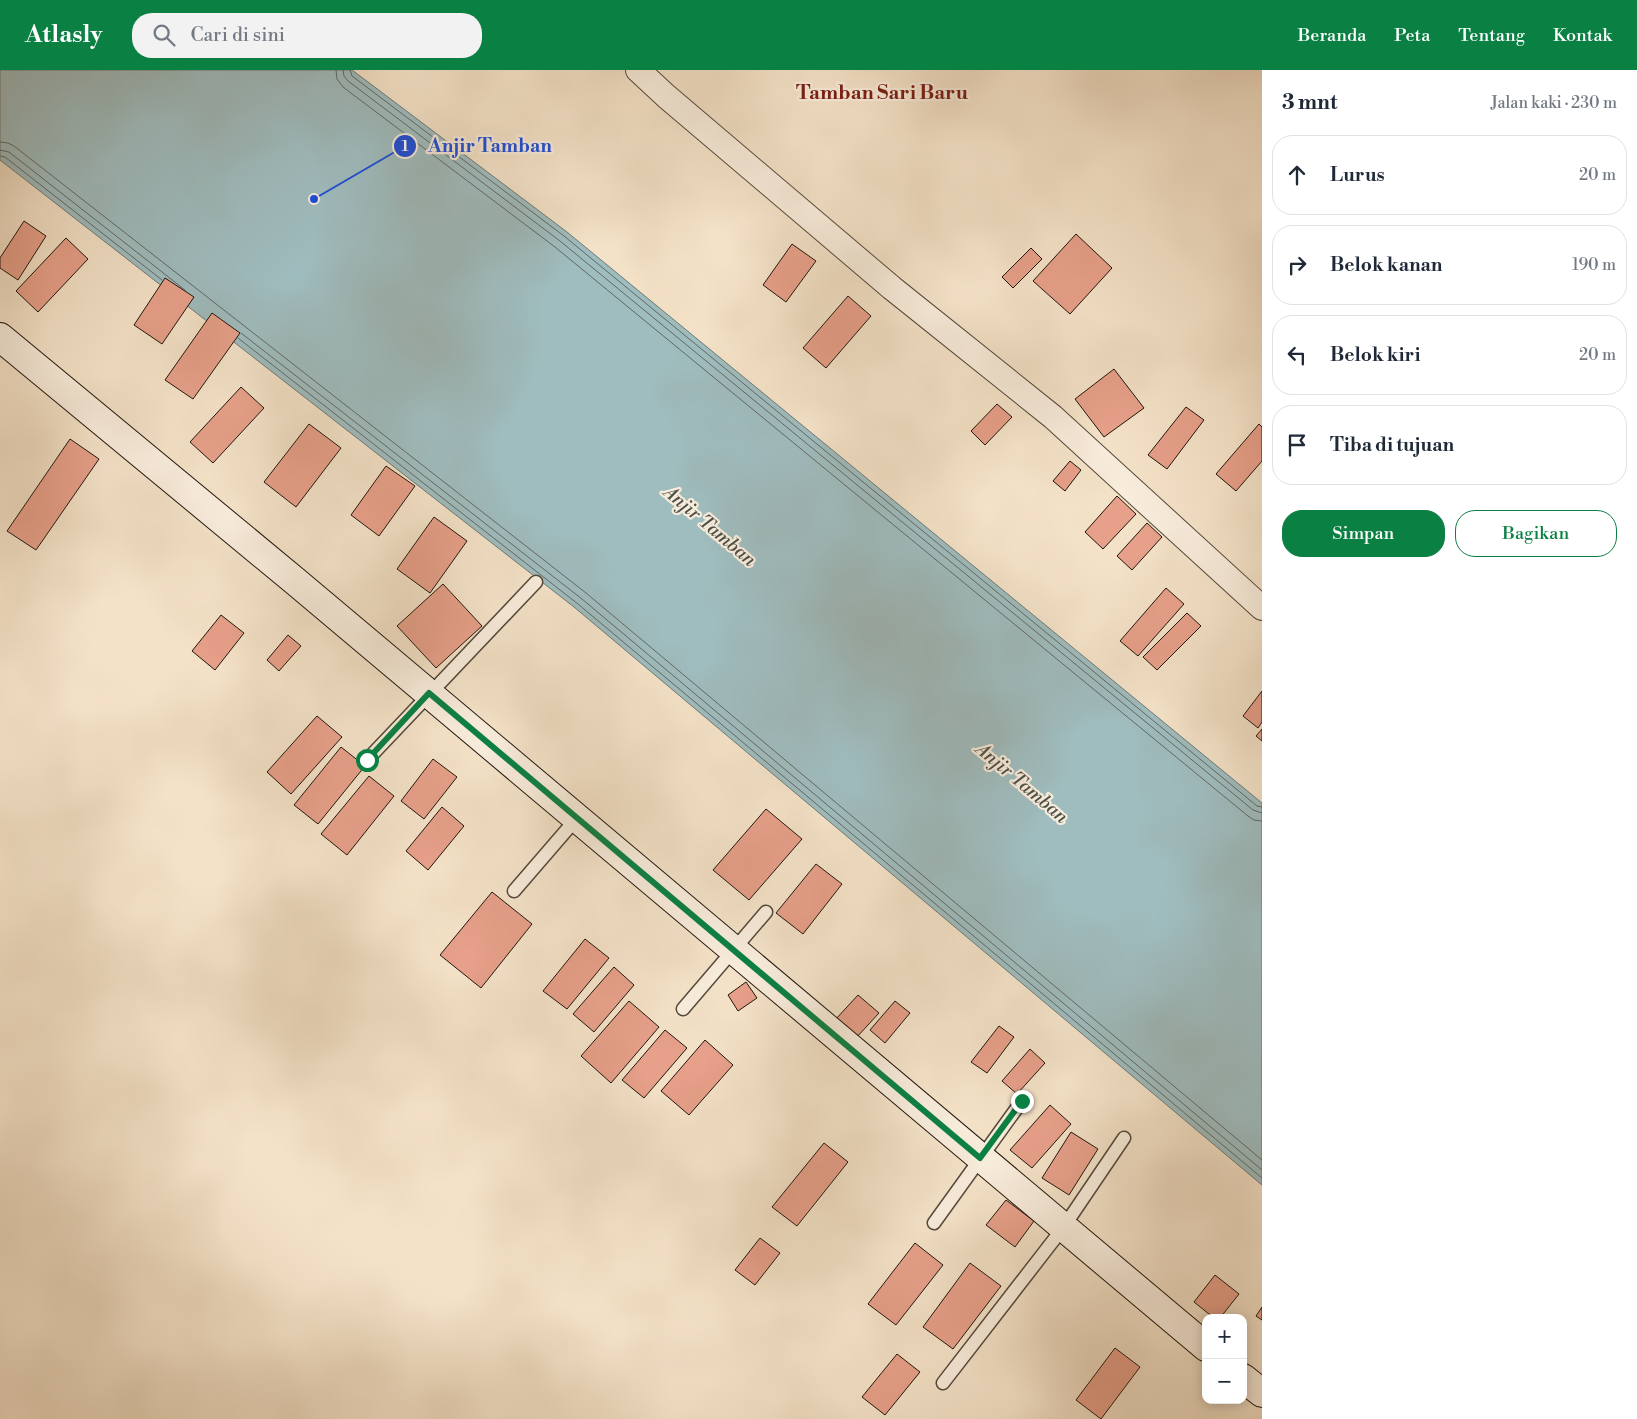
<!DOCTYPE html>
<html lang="id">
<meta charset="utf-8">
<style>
body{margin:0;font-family:"Libre Bodoni",serif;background:#f2f2f3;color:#1f2937}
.controls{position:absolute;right:15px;bottom:15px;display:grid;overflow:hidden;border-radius:10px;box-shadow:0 2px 12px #0003}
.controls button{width:45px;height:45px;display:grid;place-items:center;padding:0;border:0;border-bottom:1px solid #e0e1e3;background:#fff;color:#1f2937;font:25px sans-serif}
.stop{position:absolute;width:15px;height:15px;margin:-11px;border:4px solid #0b8043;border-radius:50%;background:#fff}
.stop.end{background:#0b8043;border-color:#fff;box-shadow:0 1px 5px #0008}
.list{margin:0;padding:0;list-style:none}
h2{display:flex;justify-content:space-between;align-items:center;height:65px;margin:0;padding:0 20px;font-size:21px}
h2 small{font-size:16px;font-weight:400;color:#747a83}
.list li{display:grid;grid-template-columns:32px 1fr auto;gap:15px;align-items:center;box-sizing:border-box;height:80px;margin:0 10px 10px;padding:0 10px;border:1px solid #e0e1e3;border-radius:20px}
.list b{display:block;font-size:19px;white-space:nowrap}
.list em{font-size:16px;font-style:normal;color:#747a83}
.actions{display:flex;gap:10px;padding:15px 20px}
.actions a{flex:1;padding:11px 0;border:1px solid #0b8043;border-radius:20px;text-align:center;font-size:18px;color:#0b8043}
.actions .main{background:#0b8043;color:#fff}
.icon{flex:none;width:28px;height:28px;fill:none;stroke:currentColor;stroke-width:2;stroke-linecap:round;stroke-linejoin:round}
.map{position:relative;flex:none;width:1262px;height:1349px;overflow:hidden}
header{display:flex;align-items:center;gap:30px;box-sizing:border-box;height:70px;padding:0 25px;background:#0b8043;color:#fff}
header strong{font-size:24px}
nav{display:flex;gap:28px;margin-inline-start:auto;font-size:18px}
.search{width:350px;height:45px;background:#f2f2f3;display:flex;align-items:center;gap:12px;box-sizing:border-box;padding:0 18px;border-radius:20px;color:#747a83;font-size:19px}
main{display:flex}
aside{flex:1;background:#fff}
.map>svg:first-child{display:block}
</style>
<header>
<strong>Atlasly</strong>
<div class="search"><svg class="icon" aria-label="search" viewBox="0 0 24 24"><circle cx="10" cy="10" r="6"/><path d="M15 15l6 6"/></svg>Cari di sini</div>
<nav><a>Beranda</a><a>Peta</a><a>Tentang</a><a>Kontak</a></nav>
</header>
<main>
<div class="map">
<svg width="1262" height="1349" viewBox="0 0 1262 1349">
<rect width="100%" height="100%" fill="#f4e2c8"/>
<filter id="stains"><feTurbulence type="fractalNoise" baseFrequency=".004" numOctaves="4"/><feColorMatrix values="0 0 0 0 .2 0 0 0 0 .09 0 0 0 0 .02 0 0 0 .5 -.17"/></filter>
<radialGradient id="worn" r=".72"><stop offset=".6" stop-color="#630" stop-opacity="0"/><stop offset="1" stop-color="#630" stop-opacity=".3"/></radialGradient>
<!-- water -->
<path fill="#9fbcbe" stroke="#6c7a77" d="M0,0H352L567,162L1262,733V1115L574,537L0,90Z"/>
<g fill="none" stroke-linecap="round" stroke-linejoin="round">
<!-- shore -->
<path stroke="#5f6965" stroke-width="1" d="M336,0L337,9L343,17L555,177L1248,746L1254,750L1262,751
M343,0L344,6L348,11L560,171L1253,740L1262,743
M350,0L352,6L564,166L1257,736L1262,737
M0,72L8,73L14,76L586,523L1262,1090
M0,80L9,82L185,220
M0,86L5,87L162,210
M241,263L582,529L1262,1100
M238,268L578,534L1262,1108"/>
</g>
<!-- building -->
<path fill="#e7a08a" stroke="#1f160c" d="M24,151L46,166L18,210L0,198V188Z
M1076,164L1112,198L1070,244L1033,211Z
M66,168L88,189L38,242L16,221Z
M792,174L816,191L786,232L763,215Z
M1031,178L1042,189L1013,218L1002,207Z
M165,208L194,227L162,274L134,255Z
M848,226L871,246L826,298L803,278Z
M212,243L240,263L193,329L165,310Z
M1114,299L1144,338L1104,367L1075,329Z
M241,317L264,338L213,393L190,372Z
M997,334L1012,347L985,375L971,361Z
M1186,337L1204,350L1167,399L1148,385Z
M309,354L341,378L296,437L264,412Z
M1259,354L1262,357V391L1236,421L1216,404Z
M70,369L99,389L36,480L7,461Z
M1070,391L1081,400L1065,421L1053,411Z
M386,396L415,416L379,466L351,445Z
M1117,426L1136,444L1103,479L1085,462Z
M434,447L467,471L430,523L397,499Z
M1147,453L1162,467L1132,500L1117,486Z
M443,514L482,556L436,598L397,556Z
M1166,518L1184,534L1138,586L1120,571Z
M1187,543L1201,556L1157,600L1143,587Z
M221,545L244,563L215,600L192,581Z
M288,565L301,576L279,601L267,590Z
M1262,621V652L1258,658L1243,646Z
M317,646L342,667L291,724L267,702Z
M1262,659V671L1256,666Z
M341,677L365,696L318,754L294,735Z
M433,689L457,707L424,749L401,731Z
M369,706L394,726L347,785L321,764Z
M442,737L464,756L428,800L406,781Z
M766,739L802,769L749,830L713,800Z
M816,794L842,814L803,864L776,843Z
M492,822L532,854L481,918L440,885Z
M585,869L609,888L567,939L543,921Z
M614,897L634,915L594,962L573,944Z
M746,912L757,928L738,941L728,925Z
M858,925L879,943L856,968L835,950Z
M629,931L659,957L611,1013L581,986Z
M895,931L910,943L885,973L870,960Z
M999,956L1014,967L987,1003L971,992Z
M665,960L687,978L644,1028L622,1010Z
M705,970L733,995L689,1045L661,1021Z
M1030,979L1045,993L1017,1024L1002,1011Z
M1050,1035L1071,1054L1032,1098L1010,1080Z
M1071,1062L1098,1079L1069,1125L1042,1108Z
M824,1073L848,1092L797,1156L772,1137Z
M1006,1130L1034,1151L1015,1177L986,1155Z
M760,1168L780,1183L755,1215L735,1200Z
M915,1173L943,1195L896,1255L868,1234Z
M970,1193L1001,1216L953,1279L923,1257Z
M1215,1205L1239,1224L1220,1248H1214L1194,1232Z
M1262,1237V1250L1256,1246Z
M1115,1278L1140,1297L1101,1349L1076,1330Z
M897,1284L920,1302L885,1345L862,1327Z"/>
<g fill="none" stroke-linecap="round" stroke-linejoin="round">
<defs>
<path id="lane" d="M367,690L536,512
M514,821L577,748
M683,939L766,842
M934,1153L1022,1031
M943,1313L1063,1158L1124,1068"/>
<path id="street" d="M638,0L666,26L892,218L1053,347L1262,538"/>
<path id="secondary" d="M0,267L295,511L1206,1277
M1243,1308L1262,1323"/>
</defs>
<!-- lane casing -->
<use href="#lane" stroke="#54493b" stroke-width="15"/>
<!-- street casing -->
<use href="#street" stroke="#54493b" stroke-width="26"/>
<!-- secondary casing -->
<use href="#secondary" stroke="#1f160c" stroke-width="30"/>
<!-- lane -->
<use href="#lane" stroke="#f8ecdb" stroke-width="12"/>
<!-- street -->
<use href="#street" stroke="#f8ecdb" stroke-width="24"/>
<!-- secondary -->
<use href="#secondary" stroke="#f8ecdb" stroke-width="28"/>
</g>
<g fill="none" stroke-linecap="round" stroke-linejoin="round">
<!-- route -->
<path stroke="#0b8043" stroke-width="6" d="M367,690L429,623L980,1088L1022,1031"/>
</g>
<g text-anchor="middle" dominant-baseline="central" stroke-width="4.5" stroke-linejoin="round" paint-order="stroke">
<!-- water labels -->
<g font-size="19" font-style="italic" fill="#4c504a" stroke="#f8ecdb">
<text transform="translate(710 456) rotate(40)">Anjir Tamban</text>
<text transform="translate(1022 713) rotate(40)">Anjir Tamban</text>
</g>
<!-- quarter labels -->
<g font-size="20" font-weight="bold" fill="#7a1f14" stroke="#f8ecdb">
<text x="882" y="23">Tamban Sari Baru</text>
</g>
</g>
<!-- callouts -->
<path fill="none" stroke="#1d4ed8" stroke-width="2" d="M314 129L405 76"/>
<g fill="#1d4ed8" stroke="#f8ecdb" stroke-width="2">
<circle cx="314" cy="129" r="5"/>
<circle cx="405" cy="76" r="12"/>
</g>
<g font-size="15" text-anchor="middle" font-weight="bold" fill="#fff">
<text x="405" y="81">1</text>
</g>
<g font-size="19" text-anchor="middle" font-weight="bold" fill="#1d4ed8" stroke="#f8ecdb" stroke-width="4.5" stroke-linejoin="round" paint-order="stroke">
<text x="490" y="82">Anjir Tamban</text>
</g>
<rect width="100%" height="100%" filter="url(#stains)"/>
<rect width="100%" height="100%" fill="url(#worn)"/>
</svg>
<div class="controls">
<button>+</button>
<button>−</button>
</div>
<div class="stop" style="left:367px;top:690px"></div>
<div class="stop end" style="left:1022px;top:1031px"></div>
</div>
<aside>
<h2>3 mnt<small>Jalan kaki · 230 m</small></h2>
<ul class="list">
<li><svg class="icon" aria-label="ahead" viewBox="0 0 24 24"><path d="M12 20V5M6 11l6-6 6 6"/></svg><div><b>Lurus</b></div><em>20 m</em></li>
<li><svg class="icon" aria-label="right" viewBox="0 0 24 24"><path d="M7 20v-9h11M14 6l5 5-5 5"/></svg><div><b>Belok kanan</b></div><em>190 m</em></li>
<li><svg class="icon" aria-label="left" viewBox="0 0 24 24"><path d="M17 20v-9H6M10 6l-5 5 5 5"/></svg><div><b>Belok kiri</b></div><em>20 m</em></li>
<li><svg class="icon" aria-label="arrive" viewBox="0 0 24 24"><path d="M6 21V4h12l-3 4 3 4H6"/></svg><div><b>Tiba di tujuan</b></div></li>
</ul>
<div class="actions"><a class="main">Simpan</a><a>Bagikan</a></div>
</aside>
</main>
